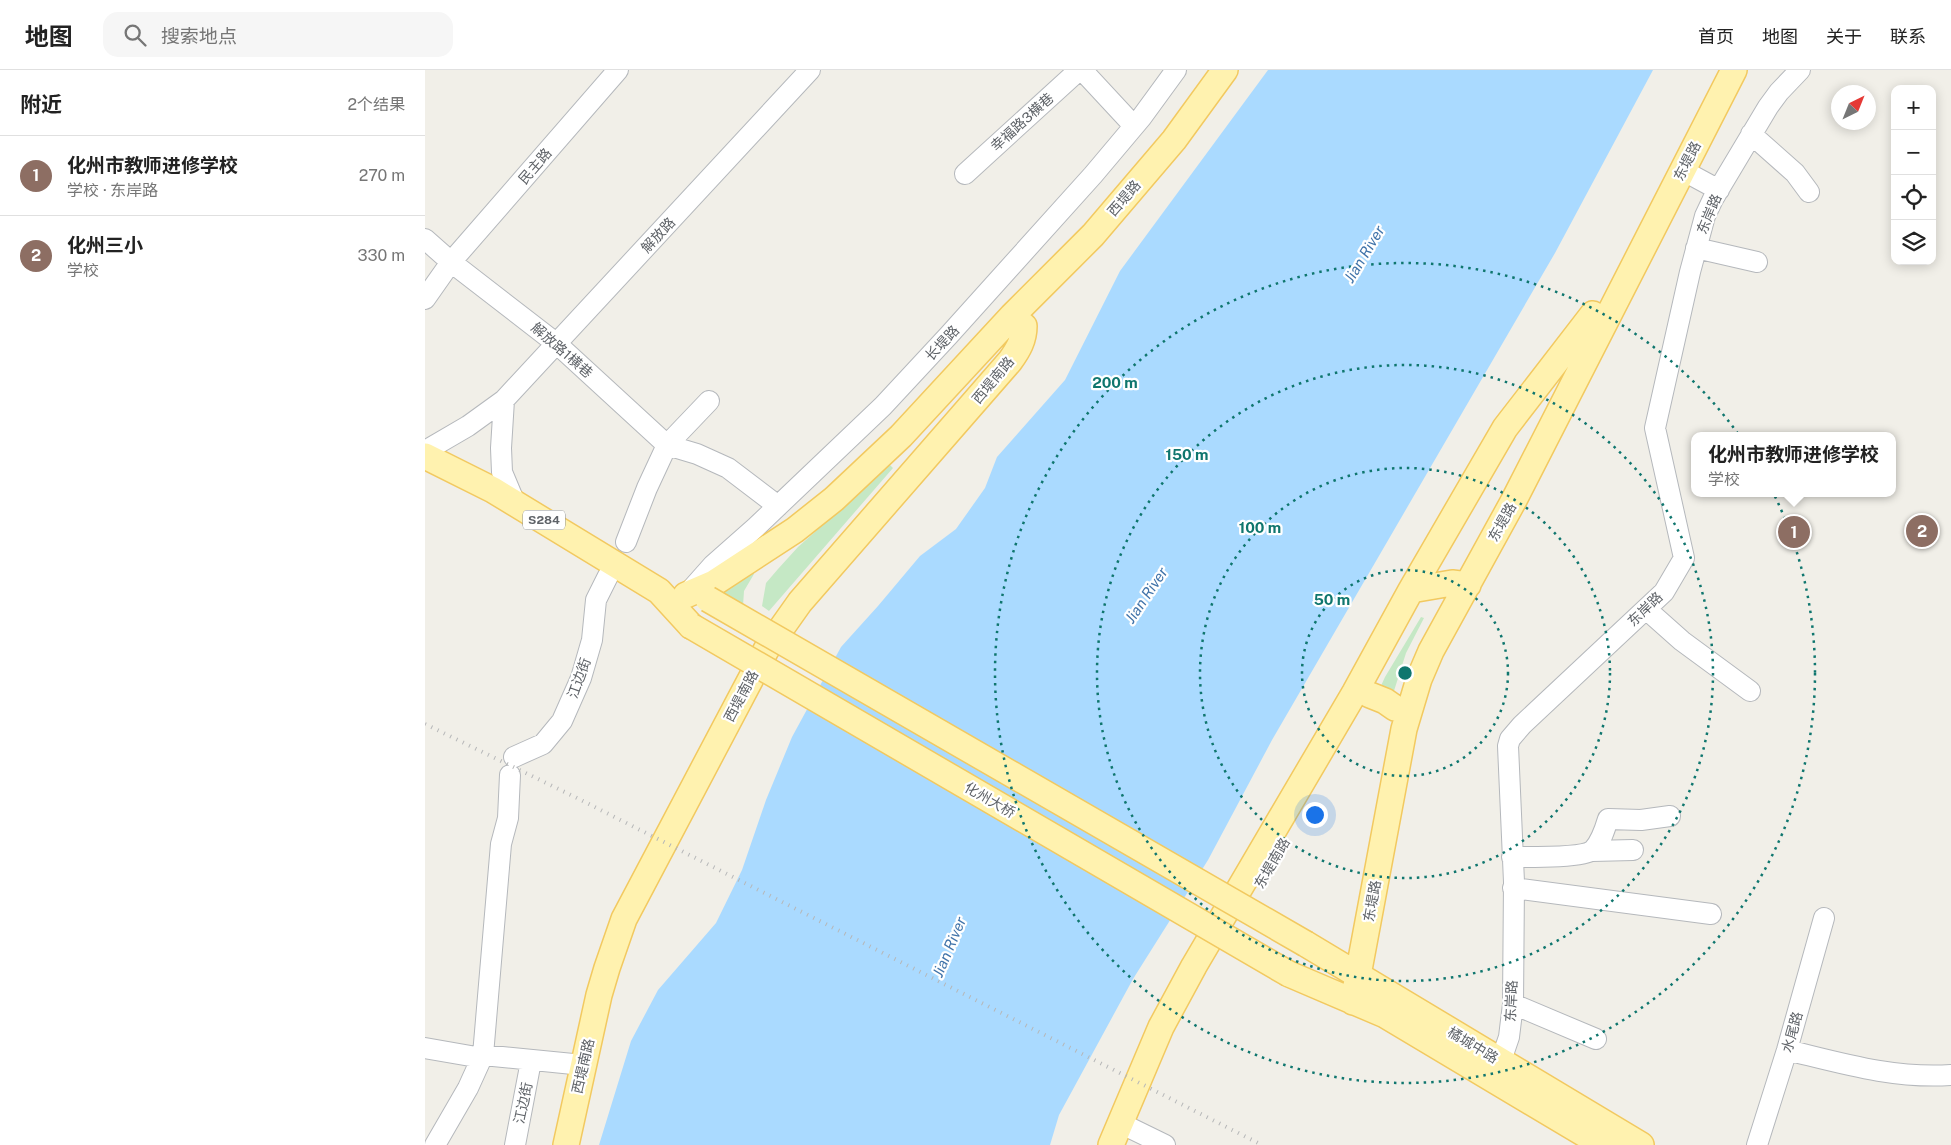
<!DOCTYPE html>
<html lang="zh">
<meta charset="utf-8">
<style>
body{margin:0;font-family:"Public Sans","Noto Sans SC",sans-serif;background:#f6f6f6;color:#222}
.controls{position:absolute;right:15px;top:15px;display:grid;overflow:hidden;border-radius:10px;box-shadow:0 2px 12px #0003}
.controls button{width:45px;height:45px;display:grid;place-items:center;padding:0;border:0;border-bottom:1px solid #e0e0e0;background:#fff;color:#222;font:25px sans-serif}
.compass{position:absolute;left:1406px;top:15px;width:45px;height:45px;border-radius:50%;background:#fff;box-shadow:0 2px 12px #0003;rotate:43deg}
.you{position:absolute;left:889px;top:744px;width:18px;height:18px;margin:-12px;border:4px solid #fff;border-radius:50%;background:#1a73e8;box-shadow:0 0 0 8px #1a73e833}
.badge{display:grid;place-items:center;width:32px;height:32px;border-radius:50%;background:#ea4335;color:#fff;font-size:16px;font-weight:700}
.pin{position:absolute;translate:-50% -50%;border:2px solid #fff;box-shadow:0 1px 5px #0006}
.popup{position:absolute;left:1266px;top:362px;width:205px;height:65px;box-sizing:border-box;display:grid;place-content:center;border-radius:10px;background:#fff;filter:drop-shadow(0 1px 4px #0005);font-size:16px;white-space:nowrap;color:#767676}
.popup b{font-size:19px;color:#222}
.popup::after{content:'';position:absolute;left:50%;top:100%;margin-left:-10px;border:10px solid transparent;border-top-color:#fff}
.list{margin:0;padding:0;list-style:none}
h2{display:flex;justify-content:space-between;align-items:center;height:65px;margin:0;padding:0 20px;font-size:21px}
h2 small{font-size:16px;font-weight:400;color:#767676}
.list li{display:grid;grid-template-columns:32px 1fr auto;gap:15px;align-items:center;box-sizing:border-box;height:80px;padding:0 20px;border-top:1px solid #e0e0e0}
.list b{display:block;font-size:19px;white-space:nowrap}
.list p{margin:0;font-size:16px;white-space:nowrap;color:#767676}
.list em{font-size:16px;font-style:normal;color:#767676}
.icon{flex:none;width:28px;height:28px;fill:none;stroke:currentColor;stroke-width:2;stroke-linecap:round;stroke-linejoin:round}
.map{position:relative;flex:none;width:1526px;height:1075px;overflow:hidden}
header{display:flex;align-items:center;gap:30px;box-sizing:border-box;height:70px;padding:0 25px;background:#fff;border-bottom:1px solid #e0e0e0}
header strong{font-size:24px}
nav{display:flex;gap:28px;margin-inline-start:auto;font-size:18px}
.search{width:350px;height:45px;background:#f6f6f6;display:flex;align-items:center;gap:12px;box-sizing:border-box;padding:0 18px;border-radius:15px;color:#767676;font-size:19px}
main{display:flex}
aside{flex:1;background:#fff}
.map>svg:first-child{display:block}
</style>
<header>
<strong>地图</strong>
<div class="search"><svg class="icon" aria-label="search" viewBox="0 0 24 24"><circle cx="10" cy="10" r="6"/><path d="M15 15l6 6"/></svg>搜索地点</div>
<nav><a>首页</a><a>地图</a><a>关于</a><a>联系</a></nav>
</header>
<main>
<aside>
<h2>附近<small>2个结果</small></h2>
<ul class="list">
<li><span class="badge" style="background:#8d6e63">1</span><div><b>化州市教师进修学校</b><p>学校 · 东岸路</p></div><em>270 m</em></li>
<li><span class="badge" style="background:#8d6e63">2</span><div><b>化州三小</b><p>学校</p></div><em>330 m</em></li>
</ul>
</aside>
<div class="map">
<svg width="1526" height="1075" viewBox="0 0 1526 1075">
<rect width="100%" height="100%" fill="#f1efe8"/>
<!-- green -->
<path fill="#c5e8c5" d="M463,393L468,398L344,541L337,536L341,513L353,499L373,477L427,429Z
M327,501L329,504L319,521L318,536L297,522Z
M996,547L999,548L981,583L968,624L955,618L960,607Z"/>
<!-- water -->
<path fill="#aadaff" d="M843,0H1228L1130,183L847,670L783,790L708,909L634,1045L625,1075H174L206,971L233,920L291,853L317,800L341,730L367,667L416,577L453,536L495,486L531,459L560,418L572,387L640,310L695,201Z"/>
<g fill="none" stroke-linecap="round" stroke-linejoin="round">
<defs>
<path id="minor" d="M657,0L709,56
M1326,64L1370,103L1384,122
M1257,100L1294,120
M540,104L654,0
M0,169L26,192L132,274L242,375L272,384L303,398L353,436
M1271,178L1332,192
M0,229L26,192L193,0
M79,330L76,378L77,402L90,433
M0,381L43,356L79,330L385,0
M201,472L222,418L242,375L284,331
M264,522L288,495L331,457L458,336L524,265L668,105L716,48L751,0
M1221,539L1257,571L1325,621
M89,687L118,674L137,651L156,608L167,570L171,530L183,506
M1167,781L1208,780
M1087,787C1103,787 1158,788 1168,780C1176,772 1180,759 1183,749L1216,750L1245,746
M1088,818L1286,844
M1088,934L1171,969
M0,978L57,988
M1362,980C1416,993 1469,1009 1526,1005
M58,985L158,995
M1071,1005L1084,967L1088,934L1089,812L1083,676L1085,669L1097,655L1239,522L1259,488L1230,358L1265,202L1280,146L1288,129L1343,37L1354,22L1375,0
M695,1053L740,1075
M10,1075L43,1018L58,985L76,774L83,748L85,705
M90,1075L106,991
M1332,1075L1362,980L1399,848"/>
<path id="major" d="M0,386L68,420L234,521L266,556
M986,520L1027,513L1043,515
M261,525L289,513L370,460L409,429L476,366L587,246L668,165L749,70L800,0
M945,625L960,631L970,638
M881,874L1216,1075
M864,904L960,945L1178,1075
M928,932L979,659L994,609L1006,581L1089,430L1309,0
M141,1075L174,925L182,898L199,849L341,580L375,532L585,291C593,280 599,270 599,256L587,246
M686,1075L736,957L769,896L930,622L986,520L1080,358L1168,244"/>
</defs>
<!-- minor casing -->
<use href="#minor" stroke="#b5b8bc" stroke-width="22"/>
<!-- major casing -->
<use href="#major" stroke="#f2c960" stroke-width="28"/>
<!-- minor -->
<use href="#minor" stroke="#fff" stroke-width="20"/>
<!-- major -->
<use href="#major" stroke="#fff2af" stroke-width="25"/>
<!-- rail -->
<path stroke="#b6b7b8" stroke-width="4" stroke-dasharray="1 6" stroke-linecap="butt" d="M0,654L150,727L837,1075"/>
<defs>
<path id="major-bridge" d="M283,529L881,874
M266,556L864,904"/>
</defs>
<!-- major-bridge casing -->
<use href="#major-bridge" stroke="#f2c960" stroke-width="28" stroke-linecap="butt"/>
<!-- major-bridge -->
<use href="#major-bridge" stroke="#fff2af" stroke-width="25"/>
</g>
<!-- distance rings -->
<g fill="none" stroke="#0f766e" stroke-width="2.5" stroke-dasharray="2.5 5">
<circle cx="980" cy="603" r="103"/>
<circle cx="980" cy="603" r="205"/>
<circle cx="980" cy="603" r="308"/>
<circle cx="980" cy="603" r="410"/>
</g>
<g text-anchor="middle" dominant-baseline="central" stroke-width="4.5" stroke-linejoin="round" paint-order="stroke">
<!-- shield labels -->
<rect fill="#fff" stroke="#8f9295" stroke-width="1" x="98" y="440.5" width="42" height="19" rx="4"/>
<g font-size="12" font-weight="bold" fill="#5f6368">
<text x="119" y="450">S284</text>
</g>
<!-- street labels -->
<g font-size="14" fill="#5f6368" stroke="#fff">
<text transform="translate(597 52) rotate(-42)">幸福路3横巷</text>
<text transform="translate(1262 91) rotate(-63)">东堤路</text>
<text transform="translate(110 96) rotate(-49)">民主路</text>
<text transform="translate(699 128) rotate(-49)">西堤路</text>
<text transform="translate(1284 144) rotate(-67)">东岸路</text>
<text transform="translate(233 165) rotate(-47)">解放路</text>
<text transform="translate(517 273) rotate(-47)">长堤路</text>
<text transform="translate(137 280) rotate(41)">解放路1横巷</text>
<text transform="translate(568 310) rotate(-50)">西堤南路</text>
<text transform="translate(1077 452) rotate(-61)">东堤路</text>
<text transform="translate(1220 539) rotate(-44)">东岸路</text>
<text transform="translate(154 608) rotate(-70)">江边街</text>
<text transform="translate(316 626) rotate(-62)">西堤南路</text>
<text transform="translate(565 730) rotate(30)">化州大桥</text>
<text transform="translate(847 793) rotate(-60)">东堤南路</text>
<text transform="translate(947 831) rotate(-80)">东堤路</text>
<text transform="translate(1086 931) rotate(-87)">东岸路</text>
<text transform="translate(1367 962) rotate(-74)">水尾路</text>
<text transform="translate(1048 975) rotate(31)">橘城中路</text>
<text transform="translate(158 996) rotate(-77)">西堤南路</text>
<text transform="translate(98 1033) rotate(-78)">江边街</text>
</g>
<!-- water labels -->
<g font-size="15" font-style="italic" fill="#4174aa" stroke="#fff">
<text transform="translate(939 184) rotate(-59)">Jian River</text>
<text transform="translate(721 525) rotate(-56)">Jian River</text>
<text transform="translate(524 877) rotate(-67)">Jian River</text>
</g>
</g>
<circle cx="980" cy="603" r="8" fill="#0f766e" stroke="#fff" stroke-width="2.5"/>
<g font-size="15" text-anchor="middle" font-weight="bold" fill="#0f766e" stroke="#fff" stroke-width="4.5" stroke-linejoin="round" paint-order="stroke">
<text x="690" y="318">200 m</text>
<text x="762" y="390">150 m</text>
<text x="835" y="463">100 m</text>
<text x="907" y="535">50 m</text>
</g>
</svg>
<div class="controls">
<button>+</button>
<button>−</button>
<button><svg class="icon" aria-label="locate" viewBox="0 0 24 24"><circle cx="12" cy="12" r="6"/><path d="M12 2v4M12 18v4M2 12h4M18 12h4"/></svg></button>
<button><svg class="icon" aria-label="layers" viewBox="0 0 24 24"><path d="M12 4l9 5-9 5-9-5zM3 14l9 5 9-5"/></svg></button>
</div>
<svg class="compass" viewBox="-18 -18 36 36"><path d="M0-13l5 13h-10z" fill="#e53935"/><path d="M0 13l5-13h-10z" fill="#767676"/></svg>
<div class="you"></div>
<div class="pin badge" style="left:1369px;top:462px;background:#8d6e63">1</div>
<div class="popup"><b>化州市教师进修学校</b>学校</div>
<div class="pin badge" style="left:1497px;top:461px;background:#8d6e63">2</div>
</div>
</main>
